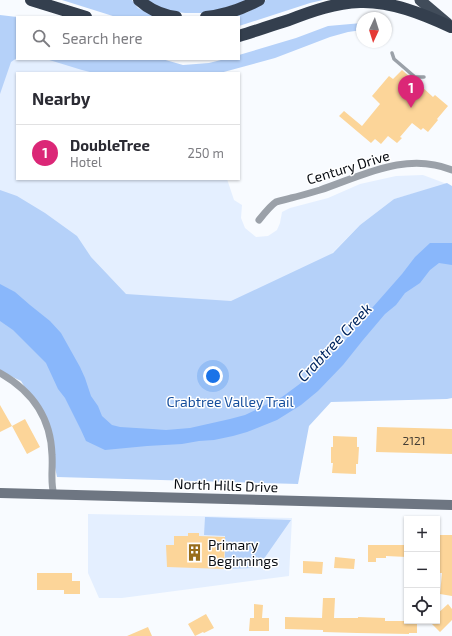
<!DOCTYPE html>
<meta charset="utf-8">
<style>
body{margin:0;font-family:"Exo 2",sans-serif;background:#f2f2f3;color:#2b2b33}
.controls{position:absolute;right:12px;bottom:12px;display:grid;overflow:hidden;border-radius:0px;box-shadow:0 1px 3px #0004}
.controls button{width:36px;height:36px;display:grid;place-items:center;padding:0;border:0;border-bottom:1px solid #e1e1e2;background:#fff;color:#2b2b33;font:20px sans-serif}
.compass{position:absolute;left:356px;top:12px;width:36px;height:36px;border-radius:50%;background:#fff;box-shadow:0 1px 3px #0004;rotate:184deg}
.you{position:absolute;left:213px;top:376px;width:14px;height:14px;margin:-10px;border:3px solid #fff;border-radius:50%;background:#1a73e8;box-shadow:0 0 0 6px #1a73e833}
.badge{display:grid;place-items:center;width:26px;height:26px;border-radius:50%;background:#db2777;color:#fff;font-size:13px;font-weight:700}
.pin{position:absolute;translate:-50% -33px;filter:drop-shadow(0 1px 2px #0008)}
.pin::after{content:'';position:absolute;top:21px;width:14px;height:12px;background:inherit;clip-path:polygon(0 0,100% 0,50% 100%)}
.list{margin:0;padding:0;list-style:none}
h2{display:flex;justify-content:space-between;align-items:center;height:52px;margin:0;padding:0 16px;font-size:17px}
h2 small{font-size:13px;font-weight:400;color:#7c7c81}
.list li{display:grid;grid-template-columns:26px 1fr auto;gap:12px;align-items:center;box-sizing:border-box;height:56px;padding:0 16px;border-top:1px solid #e1e1e2}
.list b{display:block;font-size:15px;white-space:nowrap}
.list p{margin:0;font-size:13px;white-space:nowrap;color:#7c7c81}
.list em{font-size:13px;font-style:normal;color:#7c7c81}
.icon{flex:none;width:22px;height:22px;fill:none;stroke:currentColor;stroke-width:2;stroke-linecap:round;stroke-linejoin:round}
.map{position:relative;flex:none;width:452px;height:636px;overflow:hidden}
.search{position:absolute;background:#fff;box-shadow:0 1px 3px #0004;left:16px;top:16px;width:224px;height:44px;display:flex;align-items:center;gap:10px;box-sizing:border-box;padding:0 14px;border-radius:0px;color:#7c7c81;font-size:15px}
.panel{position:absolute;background:#fff;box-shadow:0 1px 3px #0004;left:16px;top:72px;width:224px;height:108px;border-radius:0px}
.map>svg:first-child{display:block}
</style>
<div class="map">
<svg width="452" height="636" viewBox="0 0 452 636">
<rect width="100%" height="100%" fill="#f8fbff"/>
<!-- built -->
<path fill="#e4efff" d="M0,25L17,32V59H87L143,73H17V179H227L234,200L242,205L241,218L245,228L256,237L268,236L277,230L280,223L282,212L290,208L328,198L360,184L396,176L423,175L447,184L394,199L360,225L297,289L172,324L0,235Z
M88,514L292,518L289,576L122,598H99L88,573Z"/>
<!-- green -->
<path fill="#b5d1f9" d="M62,0H132L138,8L158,17H116Z
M148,0H249L208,13H185L169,11L155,6Z
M266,0H323L310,3L239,26V17H229L248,12Z
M0,15L17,17V58L11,62L0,94Z
M362,23V30L348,32L330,37L275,58L220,73H94L82,70L46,59H162L183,65L209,63L225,59H239V55L296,38L328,26Z
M447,183L452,186V398L447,399L331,402L309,426L298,484L57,477L49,438L40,412L21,381L0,371V190L17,196L45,213L77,236L91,257L126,294L231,301L333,253L360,225L394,199Z
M205,517L291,520L261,563L252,568L225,569V536L204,535Z"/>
<!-- water -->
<path fill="#89b7fb" d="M430,243H452V265L439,263L430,270L420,283L405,293L396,305L385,314L363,340L343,365L318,391L301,405L277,420L247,432L233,436L214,440L199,441L182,444L147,446L105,450L86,441L81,430L65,398L58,389L46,363L13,330L0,321V284L15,292L30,305L50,321L61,333L80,367L85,378L91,396L98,406L102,416L112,425L120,427L152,429L166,430L190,428L230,419L245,415L282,397L301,383L311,372L322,361L339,348L365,316L402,274L415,257Z"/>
<!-- building -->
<path fill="#fcd599" d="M402,70L410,77L402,87L421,86L433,97L435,95L448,106L437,119L438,120L428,132L423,128L421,130L412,123L400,137L402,138L397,143L388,136L381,144L375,139L371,143L339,116L344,111L362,126L380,104L372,96L389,76L393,79Z
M0,405L12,426L0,432Z
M25,419L40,447L27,454L12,426Z
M377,427L452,429V454L376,452Z
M333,436L357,437V447H359L358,464H356V474L332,473L333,463H331V447H333Z
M188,533H199V536L225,537L224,569L167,567L166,545H174V536H188Z
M440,535H452V596L440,594L442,573H437V556H440Z
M368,545H407V557L386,556V558H376V562H368Z
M335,557L355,559L354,569L334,568Z
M303,561L323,562L322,574L303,573Z
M37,573H72V581H80V594H64V590H37Z
M323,598H335L334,618H358V617L385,618V621H417V633H409V634L357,633L323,632V630L285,629V617L322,618Z
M254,604L263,605L262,618H269V631H249L250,618H254Z
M448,604L452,609V620L440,632L429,621H437V614Z
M206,614L214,628L204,633L203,632L195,636L188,624Z
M148,627L152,636H127Z"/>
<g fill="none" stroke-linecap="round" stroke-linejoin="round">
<!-- service -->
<path stroke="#9ba1a9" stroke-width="3.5" d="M392,53L394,59L415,77H424"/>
<!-- minor -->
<path stroke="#9ba1a9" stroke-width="7" d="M259,220C263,215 271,205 276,202C280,200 286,200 291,198C300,196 310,193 320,190C362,176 406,151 452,170
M0,373C32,391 51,418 52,455C53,469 50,482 54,495"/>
<!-- secondary -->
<path stroke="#6e7682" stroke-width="10" d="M0,493L452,505"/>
<!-- trunk -->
<path stroke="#414c5a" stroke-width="11" d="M420,0L447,23"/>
<!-- motorway -->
<path stroke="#343f4e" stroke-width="12" d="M31,0L86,17
M139,0C150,10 161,15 176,17
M206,17C225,15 242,9 259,0
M239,36C256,31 272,25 289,20C312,11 335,3 360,2C391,1 423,14 451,27"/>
</g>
<!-- icons -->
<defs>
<symbol id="building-bare" viewBox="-9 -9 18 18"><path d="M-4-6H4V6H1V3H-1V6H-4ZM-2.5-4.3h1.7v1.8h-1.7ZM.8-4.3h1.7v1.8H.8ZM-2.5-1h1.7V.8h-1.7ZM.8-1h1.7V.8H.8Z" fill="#986d1a" stroke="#fff" stroke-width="2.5" paint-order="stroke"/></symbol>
</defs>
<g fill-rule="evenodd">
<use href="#building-bare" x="182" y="540" width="25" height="25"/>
</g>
<g text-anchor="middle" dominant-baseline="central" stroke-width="3" stroke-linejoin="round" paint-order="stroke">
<!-- number labels -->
<g font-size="12" fill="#453e34">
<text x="414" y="440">2121</text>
</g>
<!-- street labels -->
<g font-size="14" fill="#080c12" stroke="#fff">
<text transform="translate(348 167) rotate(-17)">Century Drive</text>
<text transform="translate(226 485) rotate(2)">North Hills Drive</text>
</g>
<!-- park labels -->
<g font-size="14" fill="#174f9d" stroke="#fff">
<text x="230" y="401">Crabtree Valley Trail</text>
</g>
<!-- poi labels -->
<g font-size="14" fill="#080c12" stroke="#fff" text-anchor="start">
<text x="208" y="544">Primary<tspan x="208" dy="16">Beginnings</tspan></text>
</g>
<!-- water labels -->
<g font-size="15" font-style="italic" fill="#002660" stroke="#fff">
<text transform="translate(334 342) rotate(-47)">Crabtree Creek</text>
</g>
</g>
</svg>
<div class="controls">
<button>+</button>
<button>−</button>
<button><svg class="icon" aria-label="locate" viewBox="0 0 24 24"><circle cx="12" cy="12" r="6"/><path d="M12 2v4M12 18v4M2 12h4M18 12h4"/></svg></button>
</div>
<svg class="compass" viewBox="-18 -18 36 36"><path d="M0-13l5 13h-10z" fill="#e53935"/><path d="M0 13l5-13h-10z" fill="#7c7c81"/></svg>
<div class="you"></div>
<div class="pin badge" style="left:411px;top:108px">1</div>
<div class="search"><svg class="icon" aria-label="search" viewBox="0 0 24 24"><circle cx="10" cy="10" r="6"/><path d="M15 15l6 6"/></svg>Search here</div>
<section class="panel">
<h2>Nearby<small></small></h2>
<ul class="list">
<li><span class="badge">1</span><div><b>DoubleTree</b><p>Hotel</p></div><em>250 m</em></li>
</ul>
</section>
</div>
